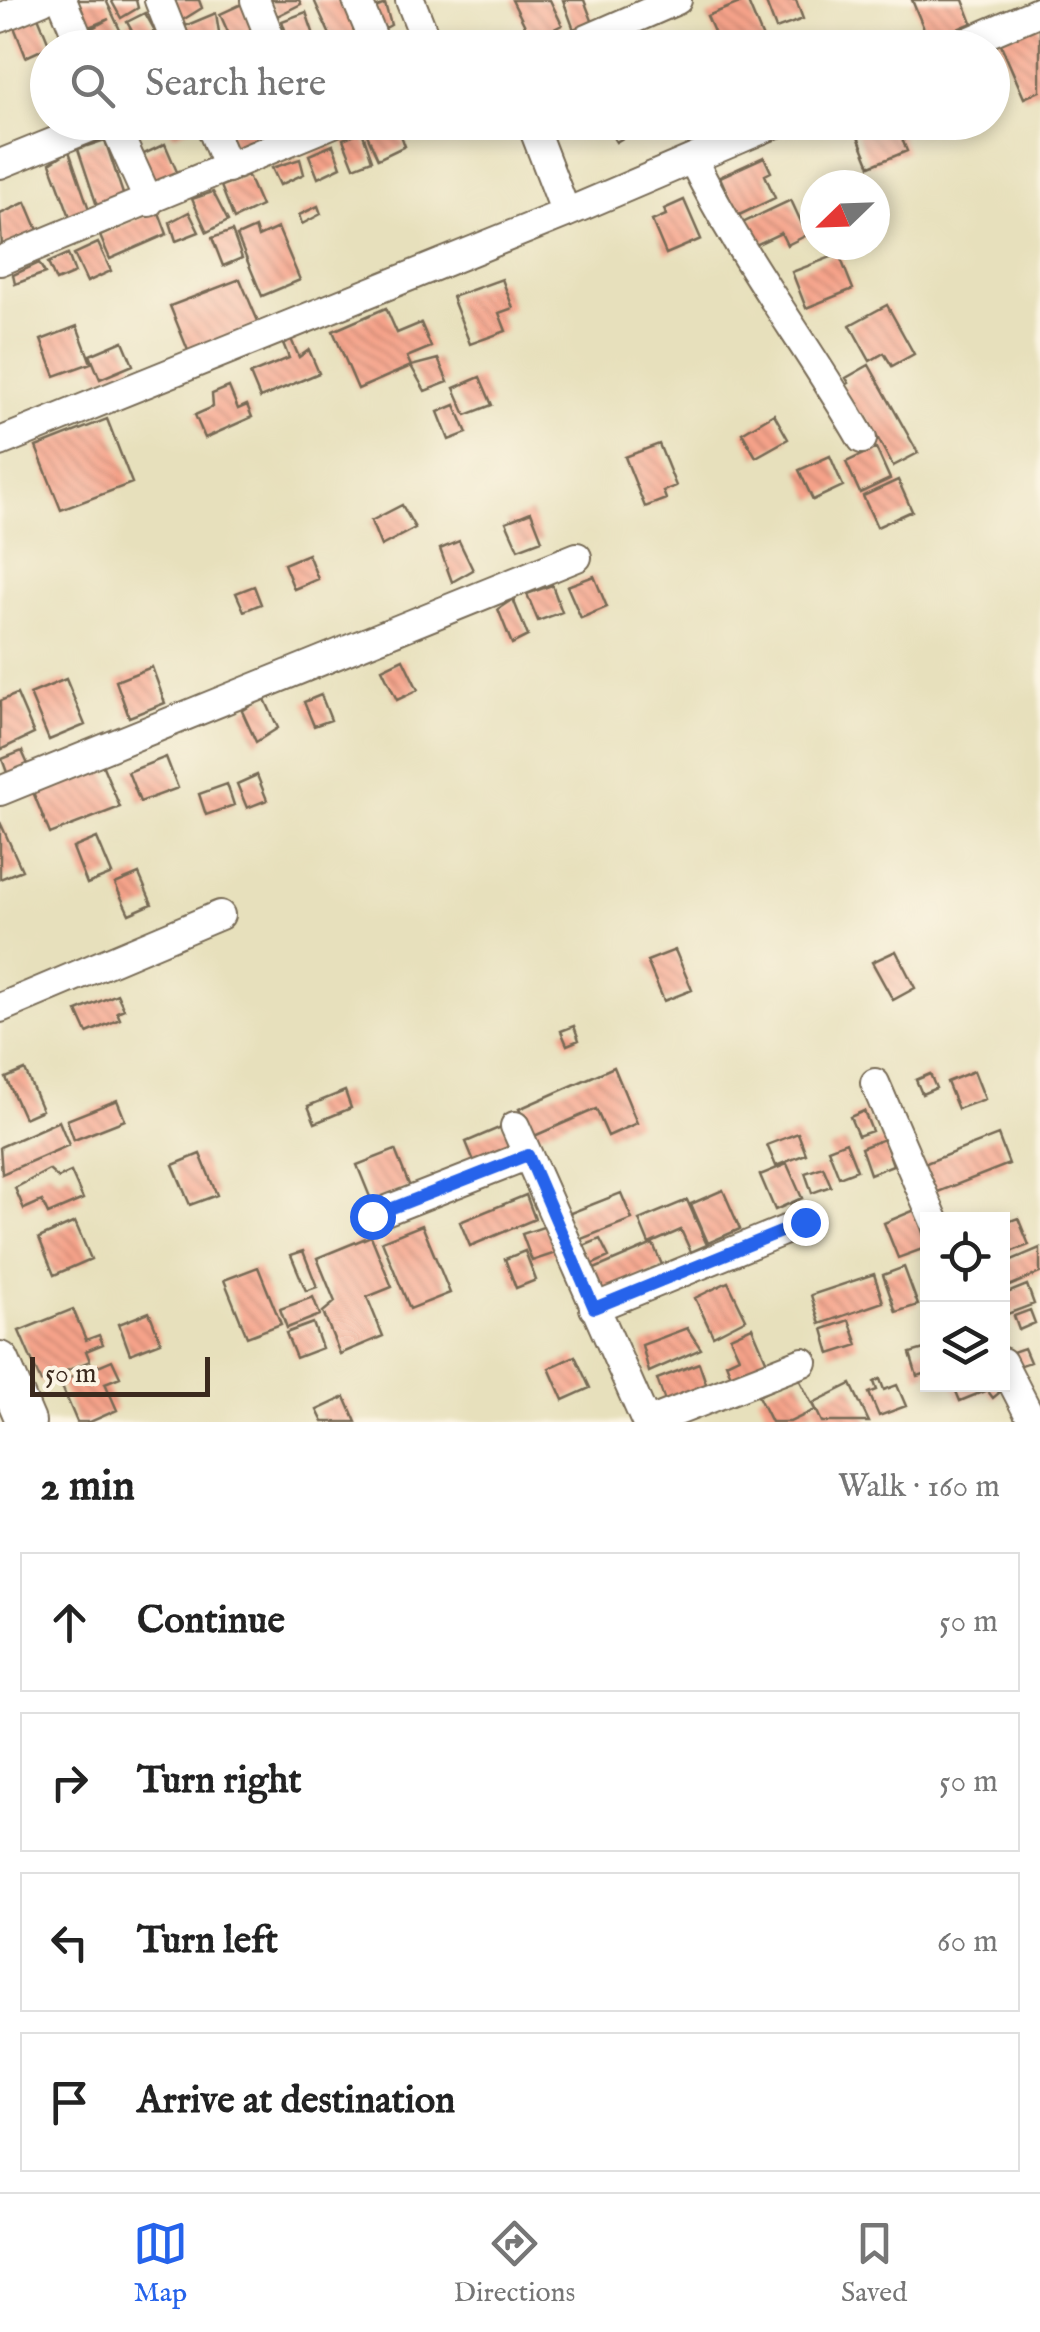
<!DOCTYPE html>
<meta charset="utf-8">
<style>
body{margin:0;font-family:"IM FELL English",serif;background:#f2f2f2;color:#222}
.controls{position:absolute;right:30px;bottom:30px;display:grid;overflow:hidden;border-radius:0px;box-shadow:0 5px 15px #0003}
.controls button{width:90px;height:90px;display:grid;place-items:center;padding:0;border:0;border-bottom:2px solid #e0e0e0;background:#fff;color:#222;font:50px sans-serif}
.compass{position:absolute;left:800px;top:170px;width:90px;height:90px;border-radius:50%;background:#fff;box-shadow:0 5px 15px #0003;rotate:247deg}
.scale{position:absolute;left:30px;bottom:25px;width:180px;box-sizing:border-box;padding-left:10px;border:5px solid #3b2a1e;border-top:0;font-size:28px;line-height:35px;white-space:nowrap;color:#3b2a1e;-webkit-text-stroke:8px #fcf5e5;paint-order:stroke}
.stop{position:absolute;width:30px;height:30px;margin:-22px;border:8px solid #2563eb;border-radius:50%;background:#fff}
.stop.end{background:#2563eb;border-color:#fff;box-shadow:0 2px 10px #0008}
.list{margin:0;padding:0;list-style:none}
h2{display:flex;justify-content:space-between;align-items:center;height:130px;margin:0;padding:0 40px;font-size:42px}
h2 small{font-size:32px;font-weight:400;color:#767676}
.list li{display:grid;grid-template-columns:65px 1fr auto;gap:30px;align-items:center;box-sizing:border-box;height:140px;margin:0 20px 20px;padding:0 20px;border:2px solid #e0e0e0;border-radius:0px}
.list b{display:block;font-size:38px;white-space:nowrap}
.list em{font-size:32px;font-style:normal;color:#767676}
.icon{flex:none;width:55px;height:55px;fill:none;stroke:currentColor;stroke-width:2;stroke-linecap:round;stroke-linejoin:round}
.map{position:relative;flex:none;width:1040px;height:1422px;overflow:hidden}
.search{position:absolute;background:#fff;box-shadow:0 5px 15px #0003;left:30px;right:30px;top:30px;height:110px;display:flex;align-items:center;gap:25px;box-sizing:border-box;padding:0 35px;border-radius:55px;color:#767676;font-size:38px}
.sheet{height:770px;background:#fff}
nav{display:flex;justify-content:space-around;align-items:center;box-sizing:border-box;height:140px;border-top:2px solid #e0e0e0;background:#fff;font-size:28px;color:#767676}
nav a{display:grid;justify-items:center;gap:5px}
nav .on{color:#2563eb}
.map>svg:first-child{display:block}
</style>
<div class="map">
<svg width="1040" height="1422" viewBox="0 0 1040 1422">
<defs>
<pattern id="building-back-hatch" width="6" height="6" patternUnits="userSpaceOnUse" patternTransform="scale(2.5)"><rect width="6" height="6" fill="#f6a38a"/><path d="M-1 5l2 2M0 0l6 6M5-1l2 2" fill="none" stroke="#c88570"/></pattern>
</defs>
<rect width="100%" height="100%" fill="#fcf5e5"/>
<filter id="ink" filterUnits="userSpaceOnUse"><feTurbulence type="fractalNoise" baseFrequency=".01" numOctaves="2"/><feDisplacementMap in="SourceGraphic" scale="20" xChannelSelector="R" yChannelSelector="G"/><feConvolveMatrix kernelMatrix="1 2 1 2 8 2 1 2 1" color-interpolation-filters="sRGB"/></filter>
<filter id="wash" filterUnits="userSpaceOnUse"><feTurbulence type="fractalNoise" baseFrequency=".0048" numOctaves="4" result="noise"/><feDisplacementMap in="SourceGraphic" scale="40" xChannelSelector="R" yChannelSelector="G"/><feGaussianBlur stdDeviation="2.25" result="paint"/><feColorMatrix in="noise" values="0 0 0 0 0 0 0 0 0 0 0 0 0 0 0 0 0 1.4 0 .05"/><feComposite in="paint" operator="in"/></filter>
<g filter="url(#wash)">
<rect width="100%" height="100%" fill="#e7e0bc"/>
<g id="blocks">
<!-- building -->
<path fill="url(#building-back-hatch)" d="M79,0H106L127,45L94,48L87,31L109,19L84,29L73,2Z
M111,0H136L138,8L121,18Z
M169,0H199L202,8L181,21Z
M270,0H299L301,4L277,16Z
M314,0H344L365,45L336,48Z
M512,0H550L562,25L532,40Z
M563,0H584L593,23L574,30Z
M747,0L767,48H721L707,16Z
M765,0H796L803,19L776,29Z
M912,0H963L972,23L929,41Z
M244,3L255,28L231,39L220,14Z
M385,4L391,25L380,31L373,9Z
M306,12L315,38L291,47L282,21Z
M145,13L155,31L137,40L127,22Z
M216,13L221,45L194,48L185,26Z
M38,17L50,46L26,57L14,27Z
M1037,22L1040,30V91L1024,98L998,38Z
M666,35L671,48H662L658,39Z
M254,36L259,48H228Z
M155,38L158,48H131V47Z
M315,38L320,48H299Z
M167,122H201L173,135Z
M226,122H258L261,139L234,151Z
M262,122H293V123L266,134Z
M381,122H396L405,146L378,159L364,128Z
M418,122H441L422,132Z
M604,122H650L616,142Z
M857,122H895L907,151L870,166L853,124Z
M362,131L372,160L354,167L343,139Z
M105,140L125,200L98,209L78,149Z
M165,144L181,181L148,194L133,159Z
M333,145L341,167L318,178L309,155Z
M69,151L92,218L72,222L50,163Z
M764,157L771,172L765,175L775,198L737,216L720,177Z
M300,159L304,174L280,185L272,168Z
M248,176L261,206L234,219L221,186Z
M213,192L228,221L207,232L192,199Z
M684,200L701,239L666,254L652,221L666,215L664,209Z
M791,200L807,235L787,245L781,233L749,248L738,225Z
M26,202L40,235L2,247L0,214Z
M318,206L321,214L302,224L299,215Z
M158,210L167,234L110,259L100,236Z
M189,212L199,232L176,241L170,222Z
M255,228L258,237L278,228L300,280L262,296L237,236Z
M232,231L242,258L223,266L212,238Z
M98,243L111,271L87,282L74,254Z
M68,254L75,273L56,281L48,263Z
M839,254L853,289L806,308L792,272Z
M39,263L45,273L15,284L13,275Z
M240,279L260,326L189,353L170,306Z
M502,279L513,308L499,313L506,331L470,344L452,297Z
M887,305L914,354L892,366L884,353L870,361L850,325Z
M386,308L397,333L421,323L431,347L407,357L411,366L358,389L333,331Z
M77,326L91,363L55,376L41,340Z
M291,339L299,357L309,350L319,373L260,398L250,374L289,358L283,343Z
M123,341L133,365L100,379L90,355Z
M438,359L448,382L425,391L411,366Z
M869,365L918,453L893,466L865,415L859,419L842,387L849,383L846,378Z
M480,377L492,405L466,415L454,388Z
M229,387L238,409L247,405L252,417L205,438L195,415L213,407L212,394Z
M455,405L467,433L449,440L438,412Z
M774,414L788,439L756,457L742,433Z
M107,419L132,483L61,510L36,447Z
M659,444L676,486L663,491L666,499L645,507L625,457Z
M876,448L890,479L860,493L846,462Z
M830,456L843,486L813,500L799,470Z
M898,480L912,511L877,527L863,496Z
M402,505L415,528L381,546L371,521Z
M531,512L542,540L518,549L506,522Z
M459,541L473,570L452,582L440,549Z
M308,554L318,579L294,589L284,564Z
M594,576L607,607L581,618L567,586Z
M552,585L562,612L538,621L527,594Z
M254,586L261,604L244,611L236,593Z
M513,599L528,636L512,644L498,609Z
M403,659L418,690L397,700L382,669Z
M152,667L165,703L129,717L116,681Z
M66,679L85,725L49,740L30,694Z
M17,694L34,734L0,750V701Z
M321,695L331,720L314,726L304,702Z
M264,697L278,728L256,742L242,711Z
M22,751L30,769L9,778L2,759Z
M166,757L178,788L140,802L128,772Z
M102,764L120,807L50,834L33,792Z
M257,775L267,800L247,808L237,784Z
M227,784L234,805L206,815L199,794Z
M0,822L22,870L0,879Z
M97,838L112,874L87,884L73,848Z
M139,874L152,904L129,914L115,884Z
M675,950L692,990L664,1001L647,961Z
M896,951L915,988L893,1000L872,962Z
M117,994L124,1009L117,1012L120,1019L87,1033L77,1011Z
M574,1026L579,1040L567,1045L561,1031Z
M614,1067L637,1123L608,1136L596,1109L532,1137L519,1109Z
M25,1070L42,1110L24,1118L6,1078Z
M974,1071L985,1099L958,1109L947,1082Z
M930,1074L936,1088L922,1094L916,1080Z
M345,1091L351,1108L315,1123L308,1106Z
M117,1100L125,1120L74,1140L67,1120Z
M864,1111L872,1131L858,1136L850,1117Z
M59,1121L69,1145L2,1174L0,1147Z
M506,1125L515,1150L476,1166L466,1142Z
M798,1133L806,1154L776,1166L767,1145Z
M998,1135L1009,1164L933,1194L921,1165Z
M884,1139L893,1165L870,1174L861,1148Z
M846,1142L857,1170L839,1177L828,1149Z
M395,1150L410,1187L372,1202L357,1165Z
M200,1154L217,1195L190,1205L173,1165Z
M787,1164L802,1198L775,1210L760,1175Z
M823,1167L831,1186L812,1193L805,1173Z
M49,1170L58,1178L71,1172L83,1199L48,1214L42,1201L24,1209L15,1188Z
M723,1190L740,1229L708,1243L691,1204Z
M621,1193L632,1219L579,1240L568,1214Z
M526,1195L535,1219L470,1246L460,1222Z
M687,1200L707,1245L691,1252L681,1230L649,1244L639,1220Z
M915,1210L928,1247L898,1258L884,1223Z
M1018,1218L1029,1245L1002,1255V1224Z
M75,1222L91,1259L54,1275L39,1238Z
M422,1225L450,1293L410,1309L382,1241Z
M546,1226L556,1253L532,1261L522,1234Z
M371,1236L392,1287L367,1297L383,1336L340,1354L323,1312L335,1302L317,1258Z
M600,1239L609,1257L589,1266L581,1247Z
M653,1244L663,1267L602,1293L592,1270Z
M1040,1248V1273L1002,1289V1264Z
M303,1251L317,1287L306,1291L291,1255Z
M525,1251L536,1280L516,1288L505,1259Z
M258,1267L281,1324L247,1337L224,1280Z
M904,1267L918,1305L896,1312L883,1275Z
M874,1274L883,1302L820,1324L811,1295Z
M728,1282L746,1319L713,1336L695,1298Z
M1027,1285L1034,1304L1002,1316V1295Z
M313,1297L320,1315L287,1328L280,1309Z
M73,1309L86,1340L99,1335L103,1344L86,1351L90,1361L41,1382L19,1331Z
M1030,1310L1035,1323L1019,1330L1014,1316Z
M149,1312L161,1342L130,1354L119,1324Z
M849,1320L858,1345L830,1354L823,1329Z
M313,1323L322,1348L296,1358L286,1333Z
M752,1327L767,1362L732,1378L726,1363L739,1357L730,1337Z
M687,1328L701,1349L649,1372L642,1345Z
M928,1348V1373L917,1376L910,1353Z
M1024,1348L1030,1362L1013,1368L1007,1354Z
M575,1356L590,1388L563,1400L549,1368Z
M112,1360L120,1377L105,1383L117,1410L90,1422H77L60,1382Z
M699,1363L709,1392L667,1407L657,1379Z
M798,1377L815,1410L790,1422H771L758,1396Z
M880,1379L884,1390L897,1385L906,1406L879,1416L869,1393L877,1390L874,1382Z
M851,1384L869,1422H822L813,1403Z
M953,1384H995L999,1393L993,1398L987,1390L960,1401Z
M345,1397L356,1422H323L317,1410Z"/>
</g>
</g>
<g filter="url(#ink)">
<use href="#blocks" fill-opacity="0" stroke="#776a55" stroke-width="2.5"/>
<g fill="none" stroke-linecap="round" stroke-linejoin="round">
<defs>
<path id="minor" d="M62,0L82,48
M159,0L178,48
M255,0L274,48
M357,0L377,48
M410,0L429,48
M0,18L43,0
M567,48L677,0
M954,48L1040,11
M113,122L149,202
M209,122L228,168
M531,122L566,213
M693,160C740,258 808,345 862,439
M0,164L104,122
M0,261L336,122
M0,442L566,213L779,122
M0,791L577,557
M0,1008L220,915
M875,1083L934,1220
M515,1126L646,1422
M372,1216L528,1155
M594,1308L805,1222
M1002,1362L1033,1422
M649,1422L803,1362"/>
<path id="secondary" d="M0,1361L26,1422"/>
</defs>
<!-- minor casing -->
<use href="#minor" stroke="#776a55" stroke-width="32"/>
<!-- secondary casing -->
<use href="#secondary" stroke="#776a55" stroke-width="42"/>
<!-- minor -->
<use href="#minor" stroke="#fff" stroke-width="28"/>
<!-- secondary -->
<use href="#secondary" stroke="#fff" stroke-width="38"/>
</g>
</g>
<g fill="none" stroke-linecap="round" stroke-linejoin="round" filter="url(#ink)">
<!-- route -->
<path stroke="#2563eb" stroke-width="12" d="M372,1216L528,1155L594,1308L805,1222"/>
</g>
</svg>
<div class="controls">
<button><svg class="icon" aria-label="locate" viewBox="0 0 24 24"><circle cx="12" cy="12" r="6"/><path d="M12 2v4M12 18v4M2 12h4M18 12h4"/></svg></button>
<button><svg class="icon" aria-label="layers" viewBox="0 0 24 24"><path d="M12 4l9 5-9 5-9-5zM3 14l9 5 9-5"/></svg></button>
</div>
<svg class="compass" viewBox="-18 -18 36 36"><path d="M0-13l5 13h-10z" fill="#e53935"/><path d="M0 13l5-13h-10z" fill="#767676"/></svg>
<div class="scale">50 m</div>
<div class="stop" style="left:372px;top:1216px"></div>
<div class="stop end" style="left:805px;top:1222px"></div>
<div class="search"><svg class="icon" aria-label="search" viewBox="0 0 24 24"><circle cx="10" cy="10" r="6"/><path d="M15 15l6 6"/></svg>Search here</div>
</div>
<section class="sheet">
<h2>2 min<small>Walk · 160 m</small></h2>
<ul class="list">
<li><svg class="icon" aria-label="ahead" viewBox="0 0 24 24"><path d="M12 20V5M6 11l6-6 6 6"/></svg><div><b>Continue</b></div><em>50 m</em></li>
<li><svg class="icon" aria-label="right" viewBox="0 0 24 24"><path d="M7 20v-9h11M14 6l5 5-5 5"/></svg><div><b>Turn right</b></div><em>50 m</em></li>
<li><svg class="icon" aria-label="left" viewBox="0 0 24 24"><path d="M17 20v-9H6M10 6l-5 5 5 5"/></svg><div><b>Turn left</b></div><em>60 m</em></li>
<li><svg class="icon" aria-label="arrive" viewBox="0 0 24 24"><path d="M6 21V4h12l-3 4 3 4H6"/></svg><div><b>Arrive at destination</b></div></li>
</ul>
</section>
<nav>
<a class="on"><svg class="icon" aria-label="map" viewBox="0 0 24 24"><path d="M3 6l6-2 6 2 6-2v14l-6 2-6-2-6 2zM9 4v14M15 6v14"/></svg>Map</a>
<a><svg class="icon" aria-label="directions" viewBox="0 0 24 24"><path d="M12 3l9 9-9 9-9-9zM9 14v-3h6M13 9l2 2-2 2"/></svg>Directions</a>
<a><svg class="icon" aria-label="saved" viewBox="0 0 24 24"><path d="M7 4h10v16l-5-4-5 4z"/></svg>Saved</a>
</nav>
